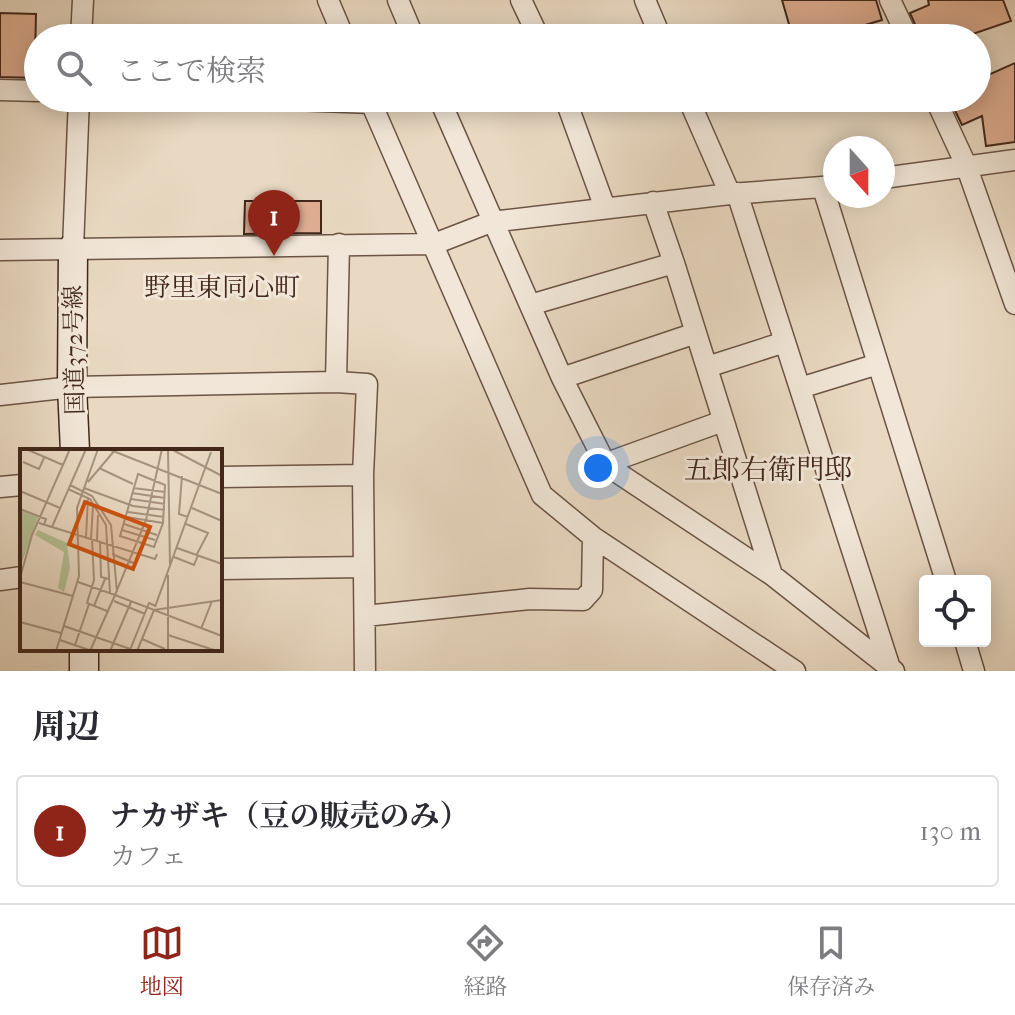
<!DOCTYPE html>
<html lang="ja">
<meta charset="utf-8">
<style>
body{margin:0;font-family:"IM FELL French Canon","Noto Serif JP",serif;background:#f7f7f7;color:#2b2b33}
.controls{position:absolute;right:24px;bottom:24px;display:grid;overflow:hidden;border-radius:8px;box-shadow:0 4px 20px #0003}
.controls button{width:72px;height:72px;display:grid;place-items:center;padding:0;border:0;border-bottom:2px solid #e1e1e2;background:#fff;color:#2b2b33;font:40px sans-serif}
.compass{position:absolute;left:823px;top:136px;width:72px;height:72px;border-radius:50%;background:#fff;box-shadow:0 4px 20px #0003;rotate:159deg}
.you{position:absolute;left:598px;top:468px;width:28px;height:28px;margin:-20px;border:6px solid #fff;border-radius:50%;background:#1a73e8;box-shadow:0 0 0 12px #1a73e833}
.badge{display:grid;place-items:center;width:52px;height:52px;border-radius:50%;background:#8f2418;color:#fff;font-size:26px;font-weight:700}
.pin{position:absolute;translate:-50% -66px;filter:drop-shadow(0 2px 4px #0008)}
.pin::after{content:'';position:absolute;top:42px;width:28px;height:24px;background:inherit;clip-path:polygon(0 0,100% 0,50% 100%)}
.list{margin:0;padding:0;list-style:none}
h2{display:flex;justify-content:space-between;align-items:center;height:104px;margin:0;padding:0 32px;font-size:34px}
h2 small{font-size:26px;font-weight:400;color:#7c7c81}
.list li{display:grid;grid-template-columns:52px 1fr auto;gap:24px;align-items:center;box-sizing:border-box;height:112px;margin:0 16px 16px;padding:0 16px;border:2px solid #e1e1e2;border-radius:8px}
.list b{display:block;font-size:30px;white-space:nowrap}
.list p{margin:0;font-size:26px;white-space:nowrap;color:#7c7c81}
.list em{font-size:26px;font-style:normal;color:#7c7c81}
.icon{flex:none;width:44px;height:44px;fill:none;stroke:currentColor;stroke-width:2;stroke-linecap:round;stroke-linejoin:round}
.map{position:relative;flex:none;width:1015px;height:671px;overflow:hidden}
.search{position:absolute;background:#fff;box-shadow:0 4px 20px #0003;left:24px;right:24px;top:24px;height:88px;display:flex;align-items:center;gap:20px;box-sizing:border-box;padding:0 28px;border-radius:44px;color:#7c7c81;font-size:30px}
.sheet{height:232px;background:#fff}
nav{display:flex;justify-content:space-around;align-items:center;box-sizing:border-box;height:112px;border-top:2px solid #e1e1e2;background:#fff;font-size:22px;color:#7c7c81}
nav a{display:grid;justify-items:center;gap:4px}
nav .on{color:#8f2418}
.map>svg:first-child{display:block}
</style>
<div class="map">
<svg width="1015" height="671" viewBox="0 0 1015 671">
<rect width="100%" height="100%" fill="#e9d9c2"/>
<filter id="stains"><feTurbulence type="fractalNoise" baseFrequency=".0025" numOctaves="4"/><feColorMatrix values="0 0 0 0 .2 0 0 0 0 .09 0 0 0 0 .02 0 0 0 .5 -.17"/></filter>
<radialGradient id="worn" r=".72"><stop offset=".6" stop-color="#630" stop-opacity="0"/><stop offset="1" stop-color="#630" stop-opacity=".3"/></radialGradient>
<!-- building -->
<path fill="#dfae92" stroke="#42271b" stroke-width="2" d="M782,0H876L882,20L821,38H793Z
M928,0H1003L1011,21L961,38H921L910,13L929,5Z
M0,13L36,14L35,56H38V78L0,77Z
M1015,63V142L986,146L982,116L962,125L949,98H977V80Z
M245,201H321V233L244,234Z"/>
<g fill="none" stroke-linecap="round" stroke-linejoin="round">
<defs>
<path id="street" d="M328,0L344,38
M398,0L414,38
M521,0L539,38
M645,0L661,38
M890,0L908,38
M81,38L83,0
M0,90L38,91
M238,98L372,103
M369,98L542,495L593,537L795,671
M439,98L562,378L602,457L612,469L772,575L894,671
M565,98L605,208
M688,98L730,194
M935,98L966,165L1015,304
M883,178L1015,160
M823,188L946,581
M737,193L890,668
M653,202L674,263L772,575
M73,248L79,98
M0,250L434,244L491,222L730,194L835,186
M530,305L674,263
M707,367L785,342
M562,378L696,333
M336,382L339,244
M800,388L878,364
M0,395L72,387L336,382L367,384L363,475L365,671
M607,463L723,421
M220,477L363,475
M0,487L22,485
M220,569L364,567
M0,580L22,577
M365,616L530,599L583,600L592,590L593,537
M965,641L974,671"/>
<path id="secondary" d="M73,248L72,387L75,451
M84,649V671"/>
</defs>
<!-- street casing -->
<use href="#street" stroke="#6c5445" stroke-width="23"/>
<!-- secondary casing -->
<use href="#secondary" stroke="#42271b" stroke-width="31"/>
<!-- street -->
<use href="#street" stroke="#f1e6d7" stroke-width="20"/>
<!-- secondary -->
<use href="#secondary" stroke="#f1e6d7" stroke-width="28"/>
</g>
<g text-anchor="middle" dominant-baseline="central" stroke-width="6" stroke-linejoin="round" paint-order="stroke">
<!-- street labels -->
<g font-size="24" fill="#42271b" stroke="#f1e6d7">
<text transform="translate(74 350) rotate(-91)">国道372号線</text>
</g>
<!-- neighbourhood labels -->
<g font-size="26" fill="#42271b" stroke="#f1e6d7">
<text x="222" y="287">野里東同心町</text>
</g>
<!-- quarter labels -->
<g font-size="28" fill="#42271b" stroke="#f1e6d7">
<text x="768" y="469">五郎右衛門邸</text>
</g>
</g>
<!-- overview -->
<g transform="translate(20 449)">
<rect width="202" height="202" fill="#e9d9c2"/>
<path d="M0,61L18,68L0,119ZM18,81L47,94L50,119L44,143L38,139L44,103L15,86Z" fill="#b4c095"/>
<path fill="none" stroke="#a6927f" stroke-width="2" d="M6,0L43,16M88,0L202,45M148,0L150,115M151,0L202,27M3,13L19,20L24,9M79,19L113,35M118,25L145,36L143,74L134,98L100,87ZM162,27L159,65L168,68M68,33L95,1M50,36L72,47L91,76L97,143M64,39L113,57L145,61M113,39L145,43M48,40L70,50L86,76L90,144M0,42L40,59M112,44L145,49M111,50L145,55M172,59L202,72M0,60L26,70L24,76M108,63L144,68M107,68L143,74M19,74L135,110L137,105M104,75L137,86M166,75L188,84L177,105M32,78L66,0M102,81L135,91M66,88L68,49M71,90L73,57M72,90L74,131L67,154L87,162M77,91L78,66M80,92L81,128L89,130M157,99L202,115M92,105L116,115M154,108L174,116L178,106M0,129L12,86L50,0M0,133L53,147M58,133L95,146L126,71L142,0M94,152L125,165M74,157L85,130M135,158L191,3M0,173L41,184M44,177L116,202M181,180L192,152M148,186L197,202M122,190L145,200M40,191L69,201M55,196L69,155M110,201L129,154L136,157M36,202L59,127L57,59L78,0M70,202L95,146L134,161L202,151M90,202L111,153M117,202L134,161L202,187M148,202V126"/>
<path fill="#cf520e" fill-opacity="0.15" stroke="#cf520e" stroke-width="4" d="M65,53L130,78L113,120L49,95Z"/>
<rect width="202" height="202" fill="none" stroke="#42271b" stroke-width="4"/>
</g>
<rect width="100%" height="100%" filter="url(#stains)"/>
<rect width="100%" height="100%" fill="url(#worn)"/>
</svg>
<div class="controls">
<button><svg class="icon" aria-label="locate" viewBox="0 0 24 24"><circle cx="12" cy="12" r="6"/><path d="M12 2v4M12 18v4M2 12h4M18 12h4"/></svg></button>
</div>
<svg class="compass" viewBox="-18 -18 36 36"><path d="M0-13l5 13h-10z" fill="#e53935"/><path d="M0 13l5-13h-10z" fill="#7c7c81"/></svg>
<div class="you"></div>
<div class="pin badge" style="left:274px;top:256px">1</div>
<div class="search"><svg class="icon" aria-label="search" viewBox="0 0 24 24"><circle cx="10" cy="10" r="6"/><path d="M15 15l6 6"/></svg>ここで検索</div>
</div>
<section class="sheet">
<h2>周辺<small></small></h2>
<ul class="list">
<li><span class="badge">1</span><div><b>ナカザキ（豆の販売のみ）</b><p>カフェ</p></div><em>130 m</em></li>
</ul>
</section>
<nav>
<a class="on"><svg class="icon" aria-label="map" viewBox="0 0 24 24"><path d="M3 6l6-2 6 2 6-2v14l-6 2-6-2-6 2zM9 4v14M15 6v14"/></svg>地図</a>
<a><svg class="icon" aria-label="directions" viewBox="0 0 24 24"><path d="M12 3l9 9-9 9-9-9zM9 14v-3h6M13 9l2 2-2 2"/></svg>経路</a>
<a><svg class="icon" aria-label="saved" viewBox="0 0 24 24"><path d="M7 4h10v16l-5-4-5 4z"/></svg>保存済み</a>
</nav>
